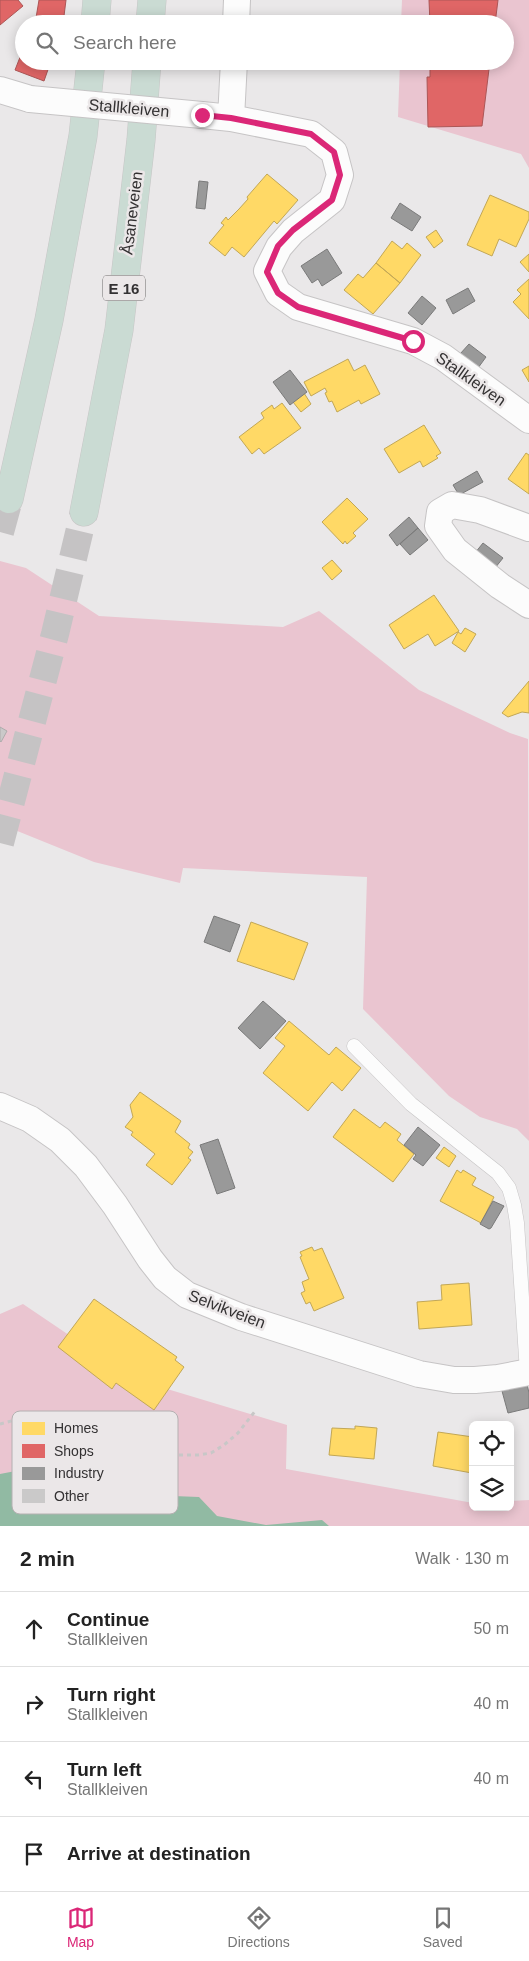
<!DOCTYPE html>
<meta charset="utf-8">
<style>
body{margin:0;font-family:Arial,sans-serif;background:#f2f2f2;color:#222}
.controls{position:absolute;right:15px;bottom:15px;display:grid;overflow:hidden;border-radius:8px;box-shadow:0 2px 12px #0003}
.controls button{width:45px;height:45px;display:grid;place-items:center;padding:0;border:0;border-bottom:1px solid #e0e0e0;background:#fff;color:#222;font:25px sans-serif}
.stop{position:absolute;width:15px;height:15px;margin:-11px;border:4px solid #db2777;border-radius:50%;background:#fff}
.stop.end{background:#db2777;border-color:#fff;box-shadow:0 1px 5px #0008}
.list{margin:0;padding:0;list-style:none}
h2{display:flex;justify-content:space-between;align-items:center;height:65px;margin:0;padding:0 20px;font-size:21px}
h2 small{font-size:16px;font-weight:400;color:#767676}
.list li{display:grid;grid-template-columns:32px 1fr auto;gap:15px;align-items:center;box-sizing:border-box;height:75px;padding:0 20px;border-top:1px solid #e0e0e0}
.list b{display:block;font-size:19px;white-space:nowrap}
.list p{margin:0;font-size:16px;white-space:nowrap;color:#767676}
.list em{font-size:16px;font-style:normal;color:#767676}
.icon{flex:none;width:28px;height:28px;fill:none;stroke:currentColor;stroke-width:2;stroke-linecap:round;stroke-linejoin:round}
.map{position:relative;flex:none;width:529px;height:1526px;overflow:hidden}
.search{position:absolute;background:#fff;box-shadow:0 2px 12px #0003;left:15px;right:15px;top:15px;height:55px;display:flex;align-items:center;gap:12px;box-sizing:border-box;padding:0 18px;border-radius:28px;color:#767676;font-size:19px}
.sheet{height:365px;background:#fff}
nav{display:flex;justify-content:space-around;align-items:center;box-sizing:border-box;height:70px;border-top:1px solid #e0e0e0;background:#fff;font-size:14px;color:#767676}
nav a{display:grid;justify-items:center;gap:2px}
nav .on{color:#db2777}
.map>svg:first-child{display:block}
</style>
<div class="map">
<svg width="529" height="1526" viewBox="0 0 529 1526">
<rect width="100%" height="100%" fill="#eae8e9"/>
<!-- green -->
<path fill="#eac5d0" d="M402,0H529V168L521,154L398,117L400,61H505V24H401Z
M0,561L26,568L99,616L283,627L319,611L419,690L510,733L528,739L529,1141L517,1129L480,1117L449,1096L363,1009L367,877L183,868L180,883L94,862L0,824Z
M23,1304L134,1379L287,1425L286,1469L473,1503V1507H510V1501L529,1500V1526H177L126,1497L5,1500L0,1493V1314Z"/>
<!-- water -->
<path fill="#91baa3" d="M26,1469L55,1487L107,1512L147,1495L199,1497L217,1516L266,1525L322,1520L329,1526H0V1474Z"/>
<!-- homes -->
<path fill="#ffd966" stroke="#c2a756" d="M267,174L298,200L277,224L274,221L244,257L232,247L225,256L209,243L224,225L221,223L226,217L228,220L239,209L248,199L247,197Z
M490,195L529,212V219L516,247L499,239L492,256L467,245Z
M436,230L443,241L434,248L426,237Z
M392,241L402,249L407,243L421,255L400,283L376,263Z
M529,254V272L520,262Z
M376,263L400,283L373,314L344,290L358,274L363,278Z
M529,279V319L513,302L521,294L517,290Z
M348,359L354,371L365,365L380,394L361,404L359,400L337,412L332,401L329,402L325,393L327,392L325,388L311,396L304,382Z
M529,366V382L522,370Z
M304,393L311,404L301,412L293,402Z
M282,403L301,428L264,454L259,448L252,454L239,437L264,418L261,413L272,405L274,409Z
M424,425L441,453L436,456L438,458L423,467L420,461L399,473L384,449Z
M526,453L529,455V494L508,479Z
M347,498L368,519L353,533L356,536L347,544L345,541L343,544L322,522Z
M332,560L342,571L332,580L322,568Z
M434,595L459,631L435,646L428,634L404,649L389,625Z
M465,628L476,634L465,652L452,643L458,632L461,634Z
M529,681V713L522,712L508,717L502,713Z
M251,922L308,943L294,980L237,961Z
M289,1021L329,1055L336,1047L361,1068L342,1091L332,1082L308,1111L263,1073L285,1046L275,1038Z
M140,1092L181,1121L175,1132L190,1144L188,1148L193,1152L188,1158L191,1160L172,1185L146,1165L155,1154L131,1135L133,1132L125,1127L133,1117L130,1105Z
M354,1109L380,1128L385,1122L401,1134L397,1140L414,1154L393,1182L333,1137Z
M444,1147L456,1156L449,1167L436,1158Z
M457,1170L461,1173L463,1170L476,1178L472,1185L494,1197L481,1223L440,1201Z
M312,1247L314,1251L322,1248L344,1298L314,1311L310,1302L306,1304L301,1293L305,1291L302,1282L309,1279L300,1257L302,1256L300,1252Z
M469,1283L472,1325L419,1329L417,1302L442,1300L441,1285Z
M94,1299L177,1357L175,1360L184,1367L154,1410L116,1383L112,1389L58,1347Z
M355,1426L377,1428L374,1459L329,1455L332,1428L355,1429Z
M438,1432L473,1437L472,1473L433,1466Z"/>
<!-- shops -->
<path fill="#e06666" stroke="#ac5656" d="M0,0H18L23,6L0,25Z
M39,0H66L63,24H35Z
M429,0H498L495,24H430Z
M24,47V61H51L44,81L15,70Z
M430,61H490L482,126L428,127L427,77H430Z"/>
<!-- industry -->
<path fill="#999" stroke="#7a7a7a" d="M199,181L208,182L205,209L196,208Z
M400,203L421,217L412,231L391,218Z
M327,249L342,273L322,286L318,279L312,283L301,266Z
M468,288L475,301L453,314L446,300Z
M422,296L436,308L422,325L408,313Z
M469,344L486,357L478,368L460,354Z
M290,370L307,392L290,405L273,382Z
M477,471L483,482L459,495L453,485Z
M409,517L418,528L397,546L389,535Z
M418,528L428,540L410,555L400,544Z
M483,543L503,558L495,568L475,553Z
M214,916L240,925L230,952L204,942Z
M263,1001L286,1021L260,1049L238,1028Z
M418,1127L440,1145L423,1166L413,1159L416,1155L404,1145Z
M218,1139L235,1188L217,1194L200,1145Z
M493,1201L504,1206L491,1228L489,1229L480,1224Z
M527,1384L529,1393V1408L508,1413L502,1391Z"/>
<!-- building -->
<path fill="#cac9c9" stroke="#aeacac" d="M0,727L7,731L1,742L0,741Z"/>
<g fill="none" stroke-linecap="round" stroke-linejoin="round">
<!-- motorway-tunnel -->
<path stroke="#c5c3c4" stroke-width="28" stroke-dasharray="28 14" stroke-linecap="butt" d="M0,532L9,499
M0,843L55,634L84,512"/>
<defs>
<path id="service" d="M354,1046L411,1104L498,1173L509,1188L514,1205L517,1223L527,1372"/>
<path id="minor" d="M236,24L237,0
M0,90L30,99
M202,115L231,118L311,134L334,152L340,175L332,200L293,231L279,247L267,271L278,293L298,307L413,341L443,357L529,420
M231,118L234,61
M529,528L480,510L452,505L440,512L438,526L455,550L500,586L529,605
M0,1106L30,1119L60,1140L86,1166L115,1205L150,1259L165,1278L187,1295L241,1317L419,1374L454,1380H475L498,1378L529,1372"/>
<path id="motorway" d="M95,24L97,0
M150,24L152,0
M9,499L49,320L83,136L91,61
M84,512L119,330L141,140L147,61"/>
</defs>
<!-- service casing -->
<use href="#service" stroke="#c6c4c5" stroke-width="15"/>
<!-- minor casing -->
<use href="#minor" stroke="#c6c4c5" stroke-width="28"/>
<!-- motorway casing -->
<use href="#motorway" stroke="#c7c6c6" stroke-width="29"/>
<!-- path -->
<path stroke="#c8c7c7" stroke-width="3" stroke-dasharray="4 4" stroke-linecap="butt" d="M0,1424L15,1420L24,1421L95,1444L173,1455H198L211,1453L224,1445L238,1433L256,1410"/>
<!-- service -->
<use href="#service" stroke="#fcfcfc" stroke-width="14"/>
<!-- minor -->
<use href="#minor" stroke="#fcfcfc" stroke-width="26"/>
<!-- motorway -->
<use href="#motorway" stroke="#cadbd3" stroke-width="28"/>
<defs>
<path id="minor-bridge" d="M30,99L202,115"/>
</defs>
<!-- minor-bridge casing -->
<use href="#minor-bridge" stroke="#c6c4c5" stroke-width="28" stroke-linecap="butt"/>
<!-- minor-bridge -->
<use href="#minor-bridge" stroke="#fcfcfc" stroke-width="26"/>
</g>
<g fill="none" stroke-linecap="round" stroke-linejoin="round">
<!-- route -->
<path stroke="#db2777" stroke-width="6" d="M202,115L231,118L311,134L334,152L340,175L332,200L293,230L278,246L267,272L278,293L298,307L413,341"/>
</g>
<g text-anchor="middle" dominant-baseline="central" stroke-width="5" stroke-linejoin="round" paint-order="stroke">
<!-- shield labels -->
<rect fill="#ebe7e8" stroke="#6a6869" stroke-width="1" x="103" y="275.5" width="42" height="25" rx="4"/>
<g font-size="15" font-weight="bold" fill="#333132">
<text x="124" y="288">E 16</text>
</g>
<!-- street labels -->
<g font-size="16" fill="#333132" stroke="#ebe7e8">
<text transform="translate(129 108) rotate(5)">Stallkleiven</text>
<text transform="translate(132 213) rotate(-83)">Åsaneveien</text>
<text transform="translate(471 379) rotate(35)">Stallkleiven</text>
<text transform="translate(227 1309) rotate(21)">Selvikveien</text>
</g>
</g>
<!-- legend -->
<rect x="12" y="1411" width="166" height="103" rx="8" fill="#ebe7e8" stroke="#b4b0b1" stroke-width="1"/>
<rect x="22" y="1422" width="23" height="13" fill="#ffd966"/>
<rect x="22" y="1444" width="23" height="14" fill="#e06666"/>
<rect x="22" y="1467" width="23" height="13" fill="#999"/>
<rect x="22" y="1489" width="23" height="14" fill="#cac9c9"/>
<g font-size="14" fill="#333132">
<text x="54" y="1433">Homes</text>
<text x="54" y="1456">Shops</text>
<text x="54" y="1478">Industry</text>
<text x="54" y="1501">Other</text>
</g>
</svg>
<div class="controls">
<button><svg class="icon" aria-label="locate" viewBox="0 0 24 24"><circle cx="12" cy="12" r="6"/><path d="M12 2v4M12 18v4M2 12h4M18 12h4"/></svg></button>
<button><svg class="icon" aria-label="layers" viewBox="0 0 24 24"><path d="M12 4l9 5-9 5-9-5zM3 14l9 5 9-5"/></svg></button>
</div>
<div class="stop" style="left:413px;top:341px"></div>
<div class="stop end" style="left:202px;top:115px"></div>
<div class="search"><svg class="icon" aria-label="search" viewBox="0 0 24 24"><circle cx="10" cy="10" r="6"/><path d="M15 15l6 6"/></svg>Search here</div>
</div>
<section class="sheet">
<h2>2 min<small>Walk · 130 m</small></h2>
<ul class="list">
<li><svg class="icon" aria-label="ahead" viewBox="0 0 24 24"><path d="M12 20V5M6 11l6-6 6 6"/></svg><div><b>Continue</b><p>Stallkleiven</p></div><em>50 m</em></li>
<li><svg class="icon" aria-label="right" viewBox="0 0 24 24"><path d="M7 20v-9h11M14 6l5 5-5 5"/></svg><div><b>Turn right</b><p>Stallkleiven</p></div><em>40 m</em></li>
<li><svg class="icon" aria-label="left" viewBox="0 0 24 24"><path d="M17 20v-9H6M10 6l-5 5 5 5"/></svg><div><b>Turn left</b><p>Stallkleiven</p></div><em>40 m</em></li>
<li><svg class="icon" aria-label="arrive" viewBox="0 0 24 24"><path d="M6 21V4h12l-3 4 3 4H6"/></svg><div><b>Arrive at destination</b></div></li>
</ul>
</section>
<nav>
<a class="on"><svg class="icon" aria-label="map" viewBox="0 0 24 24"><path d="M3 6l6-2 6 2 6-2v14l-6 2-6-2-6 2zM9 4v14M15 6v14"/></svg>Map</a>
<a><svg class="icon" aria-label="directions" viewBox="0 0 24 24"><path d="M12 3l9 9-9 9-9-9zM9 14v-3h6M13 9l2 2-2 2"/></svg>Directions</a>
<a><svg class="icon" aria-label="saved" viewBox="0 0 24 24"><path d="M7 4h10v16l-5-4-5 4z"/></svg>Saved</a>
</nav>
